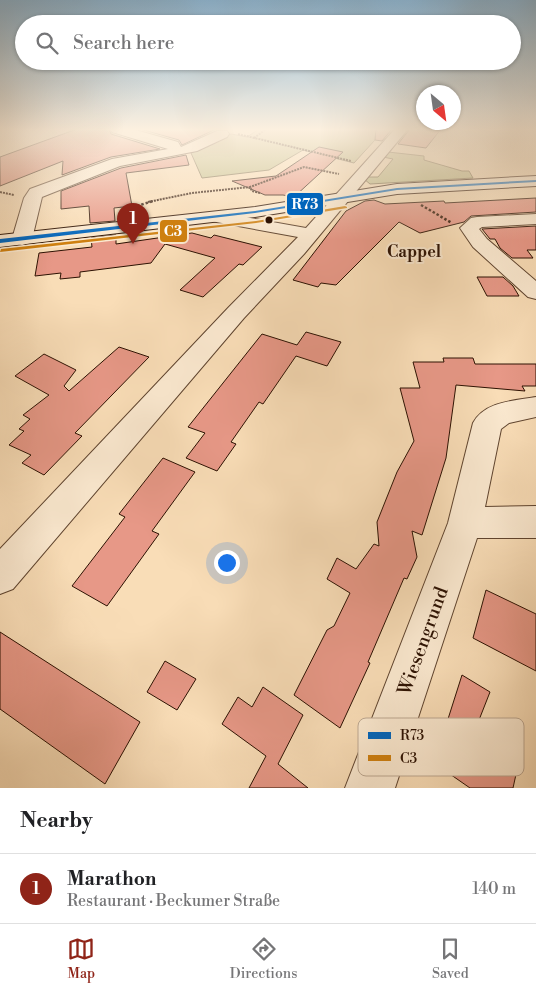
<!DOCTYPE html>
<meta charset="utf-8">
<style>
body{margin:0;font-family:"Libre Bodoni",serif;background:#f6f6f6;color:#202124}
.compass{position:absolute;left:416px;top:85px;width:45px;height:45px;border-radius:50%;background:#fff;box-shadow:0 1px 4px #0004;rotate:151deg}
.you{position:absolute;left:226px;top:562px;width:18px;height:18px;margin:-12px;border:4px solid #fff;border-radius:50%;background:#1a73e8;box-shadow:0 0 0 8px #1a73e833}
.badge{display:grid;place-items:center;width:32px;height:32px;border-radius:50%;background:#8f2418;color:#fff;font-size:16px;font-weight:700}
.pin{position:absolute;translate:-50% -41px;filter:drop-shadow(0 1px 2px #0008)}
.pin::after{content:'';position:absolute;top:26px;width:18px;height:15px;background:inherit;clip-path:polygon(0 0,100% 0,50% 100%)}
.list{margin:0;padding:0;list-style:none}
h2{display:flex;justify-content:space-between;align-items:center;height:65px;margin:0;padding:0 20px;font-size:21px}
h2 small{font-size:16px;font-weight:400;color:#757577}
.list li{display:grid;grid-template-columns:32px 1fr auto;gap:15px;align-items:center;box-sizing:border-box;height:70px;padding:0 20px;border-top:1px solid #e0e0e0}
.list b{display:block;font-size:19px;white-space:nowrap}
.list p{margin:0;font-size:16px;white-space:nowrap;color:#757577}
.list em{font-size:16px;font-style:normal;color:#757577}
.icon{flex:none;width:28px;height:28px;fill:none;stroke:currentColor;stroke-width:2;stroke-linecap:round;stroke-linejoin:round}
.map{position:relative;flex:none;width:536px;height:788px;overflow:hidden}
.search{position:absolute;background:#fff;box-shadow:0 1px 4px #0004;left:15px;right:15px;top:15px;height:55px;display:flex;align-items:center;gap:12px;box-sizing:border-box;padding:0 18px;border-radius:28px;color:#757577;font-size:19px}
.sheet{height:135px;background:#fff}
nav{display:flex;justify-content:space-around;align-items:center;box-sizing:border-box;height:70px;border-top:1px solid #e0e0e0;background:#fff;font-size:14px;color:#757577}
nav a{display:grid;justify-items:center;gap:2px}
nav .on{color:#8f2418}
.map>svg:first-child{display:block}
</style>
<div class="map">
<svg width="536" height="788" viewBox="0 0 536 788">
<rect width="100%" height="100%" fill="#f9ddb7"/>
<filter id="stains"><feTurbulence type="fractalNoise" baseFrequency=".004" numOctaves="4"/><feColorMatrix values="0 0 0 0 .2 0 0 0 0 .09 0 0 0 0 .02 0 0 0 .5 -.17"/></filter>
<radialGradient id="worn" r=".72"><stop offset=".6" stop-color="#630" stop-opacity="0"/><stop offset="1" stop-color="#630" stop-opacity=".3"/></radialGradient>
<!-- green -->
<path fill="#c3bf8a" stroke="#786846" d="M259,129H385L354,163L303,150L269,170L202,178L191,153L231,134L247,137Z
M388,152L424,156V160L462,171H469L473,178L370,184L364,179L366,177H378L393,159L383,157Z"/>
<!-- building -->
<path fill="#e79887" stroke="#2c1102" d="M77,129H109L111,134L160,149L111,157L62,175L63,161L0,186V157Z
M140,129H216L182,145L179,140Z
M376,129H392L382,141L375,140Z
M410,129H441L426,148L398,144Z
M319,147L343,152L294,197L283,195H265L232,181L276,176Z
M186,155L189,165L126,173L132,206L114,208L115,221L90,223L89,206L61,209V191L121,168Z
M536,198V212L471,216L464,222L420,233L399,222L336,285L321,283L318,287L293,280L346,211L365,201L374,200L385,204L444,201L445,203Z
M536,226V250H527L533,258H512L500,248L495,239H490L482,229Z
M192,233L211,238L214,235L262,247L243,265L239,264L203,297L180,290L215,258L165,244L151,263L80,272V277L60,279L61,273L35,276L39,253L92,247L91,238L116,235V244Z
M477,277H503L513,286L519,296H487Z
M306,332L341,342L327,366L296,356L263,404L259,402L231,442L236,444L217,471L186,458L205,433L188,427L262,334L297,345Z
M119,347L149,357L75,433L82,436L44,475L22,463L31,455L9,445L24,431L19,429L30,419L23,415L49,395L15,376L44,354L76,370L64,386L69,391Z
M443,358H473L475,364H536V386H522L525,391L456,385L446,458L422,535L412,531L417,557L407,579L404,578L368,662L370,663L340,728L294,695L327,630L334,626L350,593L327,579L337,558L356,569L374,544L379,546L377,522L397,472L414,441L400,388H420L413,362H444Z
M163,458L195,472L152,531L159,534L107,606L72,586L125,517L119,514Z
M486,590L536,614V671L473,638Z
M0,632L140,722L105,784L0,709Z
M165,661L196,679L177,710L147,692Z
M462,675L490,692L479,720L522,747L513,788H470L434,763Z
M263,687L303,715L278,764L308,788H249L266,756L222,724L238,697L252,707Z"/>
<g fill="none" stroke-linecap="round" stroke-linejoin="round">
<defs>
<path id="minor" d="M111,129H132L178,142L181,147L217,131H227L229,134L227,137L197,151L120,166L42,197L32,239L29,243L22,245L15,243L12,239L24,198L30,189L112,159L168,149L112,132Z
M395,129H408L304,254L244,318L13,589L0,594V549L228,308L298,237L211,221L208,217L211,213L217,212L306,228Z
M536,214V224L482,227L479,229L487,239L536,281V299L528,297L473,247L460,228L471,218L477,217Z
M536,397V417L509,423L501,429L485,507L536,506V538H477L395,788H345L448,523L473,423C485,401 514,401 536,397Z"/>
<path id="secondary" d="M536,176V186L397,194L255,217L0,247V235L255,207L397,184Z"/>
</defs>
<!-- minor casing -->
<use href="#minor" stroke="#5f442f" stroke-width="2"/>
<!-- secondary casing -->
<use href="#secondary" stroke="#2c1102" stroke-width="2"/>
<!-- path-far1 -->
<path stroke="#2c1102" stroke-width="2" stroke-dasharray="2 1" stroke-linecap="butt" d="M238,134L351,161
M254,138L266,129
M0,192L14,195
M260,193L252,191L250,187L304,167L339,174
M148,202L192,193L250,187"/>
<!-- path -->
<path stroke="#2c1102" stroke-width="2.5" stroke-dasharray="2.5 2" stroke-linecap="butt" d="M421,205L452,223
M137,206L153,201"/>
<!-- minor -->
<use href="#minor" fill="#fbe9d0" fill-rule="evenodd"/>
<!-- secondary -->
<use href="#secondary" fill="#fbe9d0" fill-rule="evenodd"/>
<defs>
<path id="bus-1" d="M536,180V182L397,190L255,213L0,243V239L255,211L397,188Z"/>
<path id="bus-2" d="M345,206L347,207V208L256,223L0,252L1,249L256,221Z"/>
</defs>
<!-- bus-1 casing -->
<use href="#bus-1" stroke="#fbe9d0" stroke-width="3"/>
<!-- bus-2 casing -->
<use href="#bus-2" stroke="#fbe9d0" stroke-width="3"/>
<!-- bus-1 -->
<use href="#bus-1" fill="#0065bd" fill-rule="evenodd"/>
<!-- bus-2 -->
<use href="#bus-2" fill="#cf8010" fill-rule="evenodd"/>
</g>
<!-- sky -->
<linearGradient id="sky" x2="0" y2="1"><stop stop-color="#8bb6d5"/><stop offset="0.54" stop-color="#fcf0df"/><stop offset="1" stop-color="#fcf0df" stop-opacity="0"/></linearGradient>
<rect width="536" height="240" fill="url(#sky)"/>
<!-- markers -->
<circle fill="#2c1102" stroke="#fbe9d0" stroke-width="2" cx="269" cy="220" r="4.5"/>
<g text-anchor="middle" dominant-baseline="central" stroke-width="4" stroke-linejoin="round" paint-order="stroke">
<!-- far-quarter labels -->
<g font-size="16" font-weight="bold" fill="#2c1102" stroke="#fbe9d0">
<text x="414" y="252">Cappel</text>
</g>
<!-- near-street labels -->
<g font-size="19" fill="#2c1102" stroke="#fbe9d0">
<text transform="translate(423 641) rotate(-70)">Wiesengrund</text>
</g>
</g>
<!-- legend -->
<rect x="358" y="718" width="166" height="58" rx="8" fill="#fbe9d0" stroke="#bda892" stroke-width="1"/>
<rect x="368" y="732" width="23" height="7" fill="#0065bd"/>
<rect x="368" y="755" width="23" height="6" fill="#cf8010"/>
<g font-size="14" fill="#2c1102">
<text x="400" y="740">R73</text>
<text x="400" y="763">C3</text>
</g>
<g stroke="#fbe9d0" stroke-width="2">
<rect x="286" y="192" width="38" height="24" rx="5" fill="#0065bd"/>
<rect x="159" y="219" width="29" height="24" rx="5" fill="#cf8010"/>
</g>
<g font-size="14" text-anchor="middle" font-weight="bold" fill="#fff">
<text x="305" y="209">R73</text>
<text x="173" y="236">C3</text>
</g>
<rect width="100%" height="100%" filter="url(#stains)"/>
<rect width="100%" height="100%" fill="url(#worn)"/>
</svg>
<svg class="compass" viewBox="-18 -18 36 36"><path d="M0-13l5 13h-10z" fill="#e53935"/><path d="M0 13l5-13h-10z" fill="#757577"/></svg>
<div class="you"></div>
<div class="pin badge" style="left:133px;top:244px">1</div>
<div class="search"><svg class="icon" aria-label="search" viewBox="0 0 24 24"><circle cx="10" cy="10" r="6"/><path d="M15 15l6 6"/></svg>Search here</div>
</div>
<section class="sheet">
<h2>Nearby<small></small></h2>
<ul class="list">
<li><span class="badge">1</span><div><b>Marathon</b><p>Restaurant · Beckumer Straße</p></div><em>140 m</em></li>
</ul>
</section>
<nav>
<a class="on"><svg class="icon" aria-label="map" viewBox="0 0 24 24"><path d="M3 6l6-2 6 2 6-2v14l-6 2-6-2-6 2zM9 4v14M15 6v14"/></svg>Map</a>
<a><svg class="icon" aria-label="directions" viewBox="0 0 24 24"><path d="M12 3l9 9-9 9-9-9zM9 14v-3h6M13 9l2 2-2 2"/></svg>Directions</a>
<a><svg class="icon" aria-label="saved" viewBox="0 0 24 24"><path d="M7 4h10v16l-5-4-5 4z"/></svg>Saved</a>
</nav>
